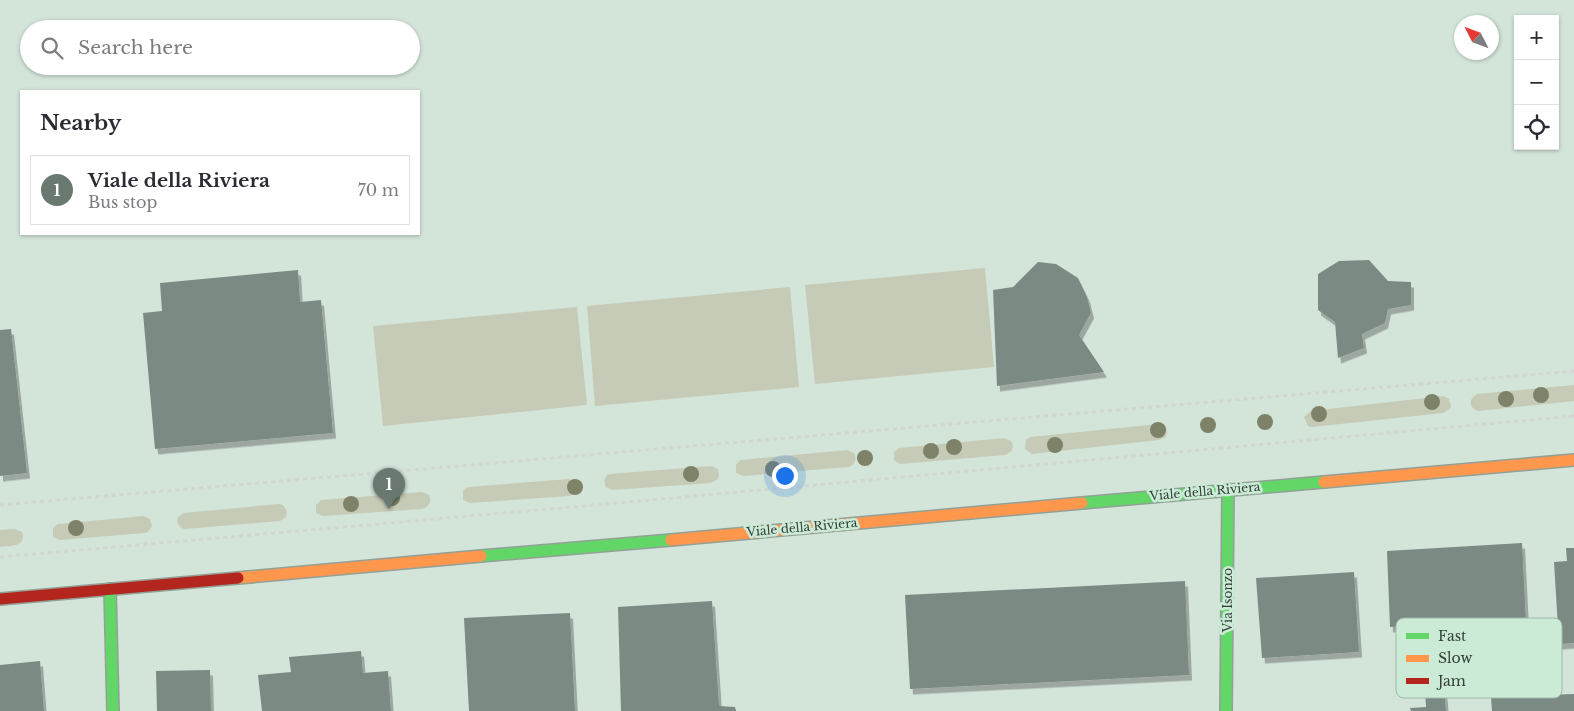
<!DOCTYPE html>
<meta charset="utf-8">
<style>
body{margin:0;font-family:"Libre Baskerville",serif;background:#f7f7f7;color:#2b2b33}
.controls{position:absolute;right:15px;top:15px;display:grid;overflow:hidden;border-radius:0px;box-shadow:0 1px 4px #0004}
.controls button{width:45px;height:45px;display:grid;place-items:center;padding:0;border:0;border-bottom:1px solid #e1e1e2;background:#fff;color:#2b2b33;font:25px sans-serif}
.compass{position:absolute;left:1454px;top:15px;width:45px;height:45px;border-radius:50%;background:#fff;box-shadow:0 1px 4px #0004;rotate:312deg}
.you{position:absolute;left:784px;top:475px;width:18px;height:18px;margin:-12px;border:4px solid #fff;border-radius:50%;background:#1a73e8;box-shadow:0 0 0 8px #1a73e833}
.badge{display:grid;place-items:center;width:32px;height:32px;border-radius:50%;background:#6a7970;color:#fff;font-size:16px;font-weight:700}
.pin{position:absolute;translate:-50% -41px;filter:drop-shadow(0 1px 2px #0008)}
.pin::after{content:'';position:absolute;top:26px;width:18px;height:15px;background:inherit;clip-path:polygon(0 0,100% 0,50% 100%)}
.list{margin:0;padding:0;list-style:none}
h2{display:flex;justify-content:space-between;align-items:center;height:65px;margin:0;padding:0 20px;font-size:21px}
h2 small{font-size:16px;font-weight:400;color:#7c7c81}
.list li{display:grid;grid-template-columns:32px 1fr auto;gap:15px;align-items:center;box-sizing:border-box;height:70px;margin:0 10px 10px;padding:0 10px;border:1px solid #e1e1e2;border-radius:0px}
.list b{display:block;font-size:19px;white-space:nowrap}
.list p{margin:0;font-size:16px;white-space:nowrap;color:#7c7c81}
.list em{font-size:16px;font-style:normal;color:#7c7c81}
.icon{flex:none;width:28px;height:28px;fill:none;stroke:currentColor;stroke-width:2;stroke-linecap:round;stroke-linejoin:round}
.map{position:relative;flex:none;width:1574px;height:711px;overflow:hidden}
.search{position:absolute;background:#fff;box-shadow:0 1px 4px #0004;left:20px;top:20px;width:400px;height:55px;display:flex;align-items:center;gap:12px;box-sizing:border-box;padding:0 18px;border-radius:28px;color:#7c7c81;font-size:19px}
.panel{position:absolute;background:#fff;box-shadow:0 1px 4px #0004;left:20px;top:90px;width:400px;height:145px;border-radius:0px}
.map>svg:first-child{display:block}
</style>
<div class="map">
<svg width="1574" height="711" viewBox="0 0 1574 711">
<defs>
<filter id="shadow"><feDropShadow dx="3" dy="5.5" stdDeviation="0" flood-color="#0004"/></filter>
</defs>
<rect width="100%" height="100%" fill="#d3e4d9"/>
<!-- green -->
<path fill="#c6cbb7" d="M985,268L994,367L815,384L805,285Z
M790,287L799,387L595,406L587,306Z
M577,307L587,405L383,426L373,326Z
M1574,385V401L1478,411C1469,408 1468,399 1477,394Z
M1443,396L1449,399L1451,406L1450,409L1443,413L1312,427L1308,426L1304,417L1311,411Z
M1159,424L1166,426L1167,430L1166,437L1159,440L1032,454L1025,449L1026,440L1030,437Z
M1004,438L1011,441C1015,448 1012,452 1005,455L900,464L894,460V452L899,448Z
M847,450L854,453C857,460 855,465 848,467L743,476L736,473V464L741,460Z
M711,466L718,469L719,476L718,479L711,483L612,490L606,487L604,481L607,475L610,474Z
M569,479L576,482C579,489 577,494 569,496L470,503L463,500V491L468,487Z
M422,492L429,495C432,502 429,507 422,509L323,516L316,513V505L321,500Z
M279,504L283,505L287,511L286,517L280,521L185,529L181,528L177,522L178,517L184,513Z
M144,516L150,519L152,526L148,532L144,533L60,540L53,537V528L58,524Z
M15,529L22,532C27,547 10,546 0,547V530Z"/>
<!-- building -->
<path fill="#7c8a84" filter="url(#shadow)" d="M1369,260L1388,281L1411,282V305L1388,309L1385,323L1362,334L1364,348L1338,358L1335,322L1318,310V274L1339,261Z
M1038,262L1056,264L1078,278L1087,297L1091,313L1079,335L1104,372L997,386L993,290L1013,287Z
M298,270L300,302L321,300L333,433L155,449L143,313L162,311L160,283Z
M11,329L27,473L0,476V330Z
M1522,543L1527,641L1460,645L1462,665L1410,668L1408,626L1390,627L1387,551Z
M1566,548H1574V643L1559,644L1554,562L1567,561Z
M1354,572L1359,652L1262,658L1256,578Z
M1185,581L1189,675L910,689L905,595Z
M712,601L719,706L735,707L736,711H621L618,607Z
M570,613L575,711H469L464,618Z
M361,651L363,673L388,671L391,711H262L258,675L291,672L289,657Z
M40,661L44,711H0V665Z
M210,670L211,711H157L156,671Z
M1444,689L1446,711H1411L1410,708L1426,707L1425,690Z
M1574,694V711H1492L1491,697Z"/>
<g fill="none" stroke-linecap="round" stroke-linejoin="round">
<defs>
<path id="fast" d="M1082,503L1324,482
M481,556L671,540
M110,589L113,711
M1226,711L1228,489"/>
<path id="slow" d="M1324,482L1574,460
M671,540L1082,503
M238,578L481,556"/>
<path id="jam" d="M0,599L238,578"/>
</defs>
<!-- fast casing -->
<use href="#fast" stroke="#93a098" stroke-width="14"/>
<!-- slow casing -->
<use href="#slow" stroke="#93a098" stroke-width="14"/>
<!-- jam casing -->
<use href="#jam" stroke="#93a098" stroke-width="14"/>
<!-- path -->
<path stroke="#d1d6d3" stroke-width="3" stroke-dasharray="4 4" stroke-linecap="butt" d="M0,505L1574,371
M0,557L595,505L1574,416"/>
<!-- fast -->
<use href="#fast" stroke="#63d668" stroke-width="11"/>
<!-- slow -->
<use href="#slow" stroke="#ff974d" stroke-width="11"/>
<!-- jam -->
<use href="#jam" stroke="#b3261e" stroke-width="11"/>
</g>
<!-- trees -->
<g fill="#7d8269">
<circle cx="1541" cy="395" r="8"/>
<circle cx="1506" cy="399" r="8"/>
<circle cx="1432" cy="402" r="8"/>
<circle cx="1319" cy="414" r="8"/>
<circle cx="1265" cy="422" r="8"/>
<circle cx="1208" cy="425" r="8"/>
<circle cx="1158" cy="430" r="8"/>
<circle cx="1055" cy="445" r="8"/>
<circle cx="954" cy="447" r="8"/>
<circle cx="931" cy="451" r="8"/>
<circle cx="865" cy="458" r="8"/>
<circle cx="773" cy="469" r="8"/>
<circle cx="691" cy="474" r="8"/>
<circle cx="575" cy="487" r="8"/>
<circle cx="392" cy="498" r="8"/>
<circle cx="351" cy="504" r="8"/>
<circle cx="76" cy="528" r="8"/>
</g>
<g text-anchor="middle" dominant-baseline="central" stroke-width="5" stroke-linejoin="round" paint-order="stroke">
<!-- street labels -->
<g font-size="12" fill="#323f37" stroke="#ccebd7">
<text transform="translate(1205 491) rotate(-5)">Viale della Riviera</text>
<text transform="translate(802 527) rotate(-5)">Viale della Riviera</text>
<text transform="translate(1227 600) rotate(-90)">Via Isonzo</text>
</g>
</g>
<!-- legend -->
<rect x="1396" y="618" width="166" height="80" rx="8" fill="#ccebd7" stroke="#9eb7a7" stroke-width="1"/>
<rect x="1406" y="633" width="23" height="6" fill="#63d668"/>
<rect x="1406" y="655" width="23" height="7" fill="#ff974d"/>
<rect x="1406" y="678" width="23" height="6" fill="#b3261e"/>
<g font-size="14" fill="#323f37">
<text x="1438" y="641">Fast</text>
<text x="1438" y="663">Slow</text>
<text x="1438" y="686">Jam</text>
</g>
</svg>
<div class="controls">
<button>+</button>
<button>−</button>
<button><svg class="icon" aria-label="locate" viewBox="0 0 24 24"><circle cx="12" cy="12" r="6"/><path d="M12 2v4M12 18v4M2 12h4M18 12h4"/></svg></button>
</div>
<svg class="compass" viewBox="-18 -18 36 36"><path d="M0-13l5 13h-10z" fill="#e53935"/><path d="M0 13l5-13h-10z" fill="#7c7c81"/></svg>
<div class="you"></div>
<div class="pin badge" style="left:389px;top:509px">1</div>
<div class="search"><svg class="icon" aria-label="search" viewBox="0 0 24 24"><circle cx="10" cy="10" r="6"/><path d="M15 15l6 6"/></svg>Search here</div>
<section class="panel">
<h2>Nearby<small></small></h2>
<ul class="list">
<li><span class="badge">1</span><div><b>Viale della Riviera</b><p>Bus stop</p></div><em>70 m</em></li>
</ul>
</section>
</div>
